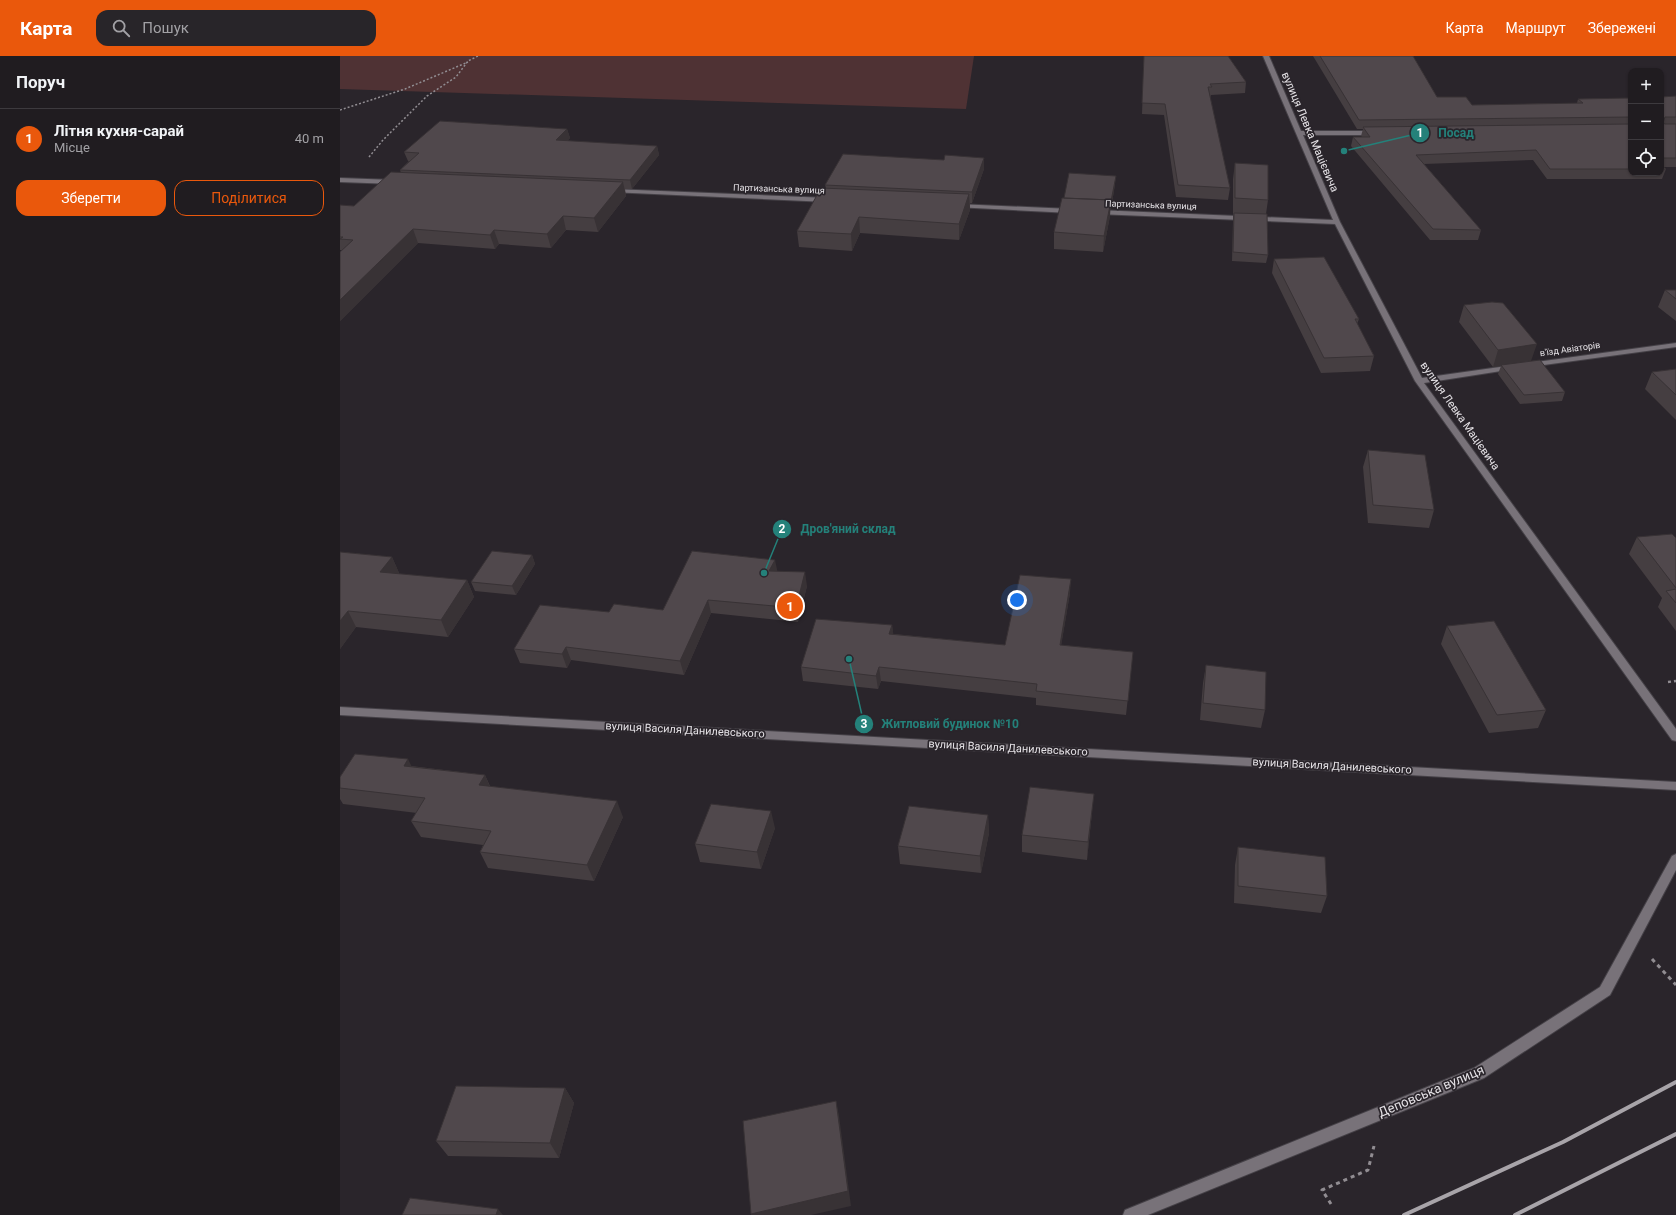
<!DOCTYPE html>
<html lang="uk">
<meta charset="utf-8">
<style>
body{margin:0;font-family:Roboto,sans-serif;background:#282529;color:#f1f3f6}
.controls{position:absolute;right:12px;top:12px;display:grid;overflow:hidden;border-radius:8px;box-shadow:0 1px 3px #0004}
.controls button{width:36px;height:36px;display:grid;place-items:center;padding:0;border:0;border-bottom:1px solid #3d3a3e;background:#201c20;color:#f1f3f6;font:20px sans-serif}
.you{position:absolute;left:677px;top:544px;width:14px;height:14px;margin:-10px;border:3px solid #fff;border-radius:50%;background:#1a73e8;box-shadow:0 0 0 6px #1a73e833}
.badge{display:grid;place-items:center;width:26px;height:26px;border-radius:50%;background:#ea580c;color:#fff;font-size:13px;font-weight:700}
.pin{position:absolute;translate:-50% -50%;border:2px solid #fff;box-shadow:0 1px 4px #0006}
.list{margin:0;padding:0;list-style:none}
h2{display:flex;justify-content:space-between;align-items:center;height:52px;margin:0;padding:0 16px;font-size:17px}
h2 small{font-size:13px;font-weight:400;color:#a2a1a5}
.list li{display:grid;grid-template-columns:26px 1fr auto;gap:12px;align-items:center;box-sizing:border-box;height:60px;padding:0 16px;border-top:1px solid #3d3a3e}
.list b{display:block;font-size:15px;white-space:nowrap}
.list p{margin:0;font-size:13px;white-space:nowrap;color:#a2a1a5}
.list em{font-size:13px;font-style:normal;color:#a2a1a5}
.actions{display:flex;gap:8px;padding:12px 16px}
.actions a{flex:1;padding:9px 0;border:1px solid #ea580c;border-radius:12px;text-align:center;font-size:14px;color:#ea580c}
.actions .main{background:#ea580c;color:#fff}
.icon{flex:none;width:22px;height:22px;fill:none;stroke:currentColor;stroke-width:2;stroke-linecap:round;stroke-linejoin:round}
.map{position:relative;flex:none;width:1336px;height:1159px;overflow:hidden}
header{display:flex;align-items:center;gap:24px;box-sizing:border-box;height:56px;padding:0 20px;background:#ea580c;color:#fff}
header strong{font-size:19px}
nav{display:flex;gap:22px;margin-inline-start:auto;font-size:14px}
.search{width:280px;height:36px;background:#282529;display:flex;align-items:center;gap:10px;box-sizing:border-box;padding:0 14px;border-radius:12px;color:#a2a1a5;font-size:15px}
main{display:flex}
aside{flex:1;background:#201c20}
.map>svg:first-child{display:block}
</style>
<header>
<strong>Карта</strong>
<div class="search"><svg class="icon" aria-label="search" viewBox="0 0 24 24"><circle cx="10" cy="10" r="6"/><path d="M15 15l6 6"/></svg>Пошук</div>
<nav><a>Карта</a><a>Маршрут</a><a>Збережені</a></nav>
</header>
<main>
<aside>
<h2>Поруч<small></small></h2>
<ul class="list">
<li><span class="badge">1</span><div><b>Літня кухня-сарай</b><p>Місце</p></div><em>40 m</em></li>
</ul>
<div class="actions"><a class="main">Зберегти</a><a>Поділитися</a></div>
</aside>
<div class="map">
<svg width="1336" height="1159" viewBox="0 0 1336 1159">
<rect width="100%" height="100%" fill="#2a252b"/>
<!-- green -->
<path fill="#4f3234" d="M0,0H634L626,53L0,33Z"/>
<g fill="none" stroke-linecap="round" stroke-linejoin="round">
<defs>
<path id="minor" d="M923,0H929L961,75H1035L1038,77L1035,79H963L1000,166L1082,322L1174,309L1178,311L1174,313L1084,327L1336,673V685L1332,684L1075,325L995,168L757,158L754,156L757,154L993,164Z
M0,122L54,124L57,126L54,128L0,126Z
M272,133L488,142L491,144L488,146L270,136L269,135Z
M617,148L731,153L734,155L731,157L615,151L614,150Z
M1336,287V291L1189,311L1185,309L1189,307Z
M0,651L1336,726V734L0,659Z
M1336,798V814L1270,939L1144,1022L808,1159H783L785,1154L1134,1012L1260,931L1332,800Z"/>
</defs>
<!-- minor casing -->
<use href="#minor" stroke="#454147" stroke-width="2"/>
<!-- path-far2 -->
<path stroke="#918d92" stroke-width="1.5" stroke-dasharray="2 2" stroke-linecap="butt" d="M0,54L65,33L128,6
M29,101L43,84L87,40L116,21L128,5L138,0"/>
<!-- path-far1 -->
<path stroke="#918d92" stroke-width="2.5" stroke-dasharray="3 3" stroke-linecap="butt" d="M1328,626L1336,625"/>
<!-- path -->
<path stroke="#918d92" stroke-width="3" stroke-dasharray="4 4" stroke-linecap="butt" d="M1312,903L1336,929
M991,1148L982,1134L1028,1114L1034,1090"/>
<!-- minor -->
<use href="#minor" fill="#787279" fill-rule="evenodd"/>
<!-- rail -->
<path stroke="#a8a4a9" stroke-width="4" d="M1064,1159L1223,1086L1336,1026
M1175,1159L1336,1078"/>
</g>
<!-- wall -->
<path fill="#453e41" d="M804,0H888L906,26L905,37L871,39L870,42L890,132L888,144L836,141L824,59L802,58Z
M973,0H1073L1097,41L1132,49L1237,47L1238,43L1291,42V117H1321V41L1336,40V111H1324L1326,113L1322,123H1207L1193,104L1084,108L1141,174L1138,184H1090L1011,90L1013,81H1022L1021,80L1023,73H1017Z
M227,73L230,82L227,85L317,90L319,99L292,133H285L286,140L258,176L226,174L211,192L159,188L155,193L78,187L0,265V196L2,194H0V149L14,150L61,117L60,114L69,105H68L64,96Z
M895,107L928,144L926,158L928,199L926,207L892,205L893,165V123Z
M644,113L632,147H630V154L619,184L520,177L512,195L459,191L457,175L486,132L485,129Z
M775,128L771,153H770V160L763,196L714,193V176L724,142Z
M934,203L1019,263L1017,268L1034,300L1030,315L981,317L932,217Z
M1325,234H1336V265L1318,251Z
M1124,249L1191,305L1225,336L1222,345L1180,348L1158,318L1161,310L1153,311L1119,266Z
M1336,313V364L1305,333L1312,316Z
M1028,394L1094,454L1089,472L1028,467L1023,411Z
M1297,481L1336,482V575L1318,551L1322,542L1289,498Z
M0,496L52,501L59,517V518L127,524L134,541L108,581L16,571L0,593Z
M192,499L195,508L176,539L135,535L131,526Z
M437,516L467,530L458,566L371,557L344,619L231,604L227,612L180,607L174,593L269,556L323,554Z
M730,537L721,589L793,596L786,659L696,649V642L541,625L538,633L463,625L461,611L552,569L553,578L665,589Z
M1107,570L1206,654L1198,672L1149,677L1101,588Z
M866,609L925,654L921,672L860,664L863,627Z
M71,710L145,719L150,730L283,761L254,825L148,812L140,796L143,789L81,781L71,765L77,757L3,748L0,743V721Z
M752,756L747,804L682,796V779Z
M648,759L649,777L641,817L560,808L558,790Z
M435,772L421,813L360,806L355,788Z
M898,791L987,840L981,857L894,847L895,809Z
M225,1032L234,1047L219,1102L108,1100L96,1085Z"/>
<!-- shaded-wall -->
<path fill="#383235" d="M227,73L230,82L219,93L216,84Z
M317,90L319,99L292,133L290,124Z
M644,102V113L632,147V136Z
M776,120L775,128L771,153V145Z
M283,126L286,140L258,176L254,162Z
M629,138L630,154L619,184V168Z
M771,144L770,160L763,196L764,180Z
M223,160L226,174L211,192L207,178Z
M519,161L520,177L512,195L511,178Z
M73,173L78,187L0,265V244Z
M154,174L159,188L155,193L150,179Z
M1197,288L1191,305L1153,311L1158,294Z
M192,499L195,508L176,539L172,530Z
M52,501L59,517L48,532L40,516Z
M435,504L438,518L429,515Z
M465,516L467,530L458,566L456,552Z
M731,523L730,537L719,603L720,589Z
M127,524L134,541L108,581L101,564Z
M368,544L371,557L344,619L340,605Z
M8,555L16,571L0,593V565Z
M552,569L554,582L549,578Z
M226,591L231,604L227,612L222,598Z
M539,611L541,625L538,633L536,620Z
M68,703L76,719L64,710Z
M145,719L152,736L139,729Z
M754,738L752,756L747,804L748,786Z
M277,745L283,761L254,825L247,809Z
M431,755L435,772L421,813L417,796Z
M648,759L649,777L641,817L640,800Z
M225,1032L234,1047L219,1102L210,1087Z
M496,1045L499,1060L511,1150L471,1159H411V1158Z
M158,1153L163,1159H156Z"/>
<!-- building -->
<path fill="#50484c" stroke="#383235" d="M804,0H888L906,26L870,28L872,31H868L890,132L838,129L825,48L802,47Z
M980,0H1073L1097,41H1126L1132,49L1243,47L1238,43L1291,42V61L1019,64Z
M1336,40V61H1325L1323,67L1325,68H1336V102H1321V41Z
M100,65L227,73L216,84L317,90L290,124L60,114L79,97L64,96Z
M1291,68V113H1210L1196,94L1076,99L1141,174L1093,173L1013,81H1030L1023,71Z
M503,98L604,104L605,99L644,102L632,136L485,129Z
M895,107L928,109V144L895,142Z
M1321,108L1326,113H1321Z
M51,116L283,126L254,162L223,160L207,178L154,174L150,179L73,173L0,244V196L13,184L0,183L3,181H0V149L14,150Z
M729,117L776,120L771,145V144L724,142Z
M481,132L629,138L619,168L519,161L511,178L457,175Z
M722,142L771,144L764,180L714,176Z
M894,157L927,158L928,199L893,196Z
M984,201L1019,263H1015L1034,300L984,302L934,203Z
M1325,234H1336V243Z
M1152,246L1163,247L1197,288L1158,294L1124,249Z
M1200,304L1225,336L1184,339L1161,309Z
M1336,313V339L1312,316Z
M1028,394L1085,399L1094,454L1033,449Z
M1332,478L1336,482V532L1297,481Z
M152,495L192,499L172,530L131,526Z
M352,495L435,504L429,515L465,516L456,552L368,544L340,605L226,591L222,598L174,593L200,549L269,556L274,548L323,554Z
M0,496L52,501L40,516L127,524L101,564L8,555L0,565Z
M680,519L731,523L720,589L793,596L788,645L696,635L697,628L539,611L536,620L461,611L476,563L552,569L549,578L665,589Z
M1336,533V547L1326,535Z
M1154,565L1206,654L1157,659L1107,570Z
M866,609L926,616L925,654L863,647Z
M15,698L68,703L64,710L145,719L139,729L277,745L247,809L140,796L151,775L71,765L85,742L0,732V721Z
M690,731L754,738L748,786L682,779Z
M371,748L431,755L417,796L355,788Z
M569,750L648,759L640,800L558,790Z
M898,791L985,801L987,840L898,830Z
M116,1030L225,1032L210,1087L96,1085Z
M496,1045L508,1135L411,1158L403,1065Z
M70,1142L158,1153L156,1159H62Z"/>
<g text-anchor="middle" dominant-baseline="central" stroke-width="3.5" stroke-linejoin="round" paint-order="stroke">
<!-- far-street labels -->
<g font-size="9" fill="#e6e3e7" stroke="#2a252b">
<text transform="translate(439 133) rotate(2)">Партизанська вулиця</text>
<text transform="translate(811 149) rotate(2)">Партизанська вулиця</text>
<text transform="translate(1230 293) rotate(-8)">в'їзд Авіаторів</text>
</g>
<!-- street labels -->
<g font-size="11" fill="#e6e3e7" stroke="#2a252b">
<text transform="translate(970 76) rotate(67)">вулиця Левка Мацієвича</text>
<text transform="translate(1120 360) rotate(55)">вулиця Левка Мацієвича</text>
<text transform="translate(345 674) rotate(3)">вулиця Василя Данилевського</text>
<text transform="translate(668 692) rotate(3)">вулиця Василя Данилевського</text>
<text transform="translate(992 710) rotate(3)">вулиця Василя Данилевського</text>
</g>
<!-- near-street labels -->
<g font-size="13" fill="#e6e3e7" stroke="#2a252b">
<text transform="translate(1091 1035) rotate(-23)">Деповська вулиця</text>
</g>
</g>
<!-- callouts -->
<path fill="none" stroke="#24817a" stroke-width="1.5" d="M1004 95L1080 77M424 517L442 473M509 603L524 668"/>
<g fill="#24817a" stroke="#2a252b" stroke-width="1.5">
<circle cx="1004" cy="95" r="4"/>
<circle cx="424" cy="517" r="4"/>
<circle cx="509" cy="603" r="4"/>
<circle cx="1080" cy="77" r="10"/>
<circle cx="442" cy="473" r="10"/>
<circle cx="524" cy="668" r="10"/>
</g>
<g font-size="12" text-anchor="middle" font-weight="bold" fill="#fff">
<text x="1080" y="81">1</text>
<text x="442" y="477">2</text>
<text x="524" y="672">3</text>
</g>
<g font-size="12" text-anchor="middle" font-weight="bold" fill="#24817a" stroke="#2a252b" stroke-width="3.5" stroke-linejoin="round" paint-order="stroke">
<text x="1116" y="81">Посад</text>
<text x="508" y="477">Дров'яний склад</text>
<text x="610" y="672">Житловий будинок №10</text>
</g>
</svg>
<div class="controls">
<button>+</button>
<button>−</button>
<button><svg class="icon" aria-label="locate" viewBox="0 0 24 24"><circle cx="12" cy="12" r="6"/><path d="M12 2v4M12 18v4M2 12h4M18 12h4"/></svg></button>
</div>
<div class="you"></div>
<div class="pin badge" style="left:450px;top:550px">1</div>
</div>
</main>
